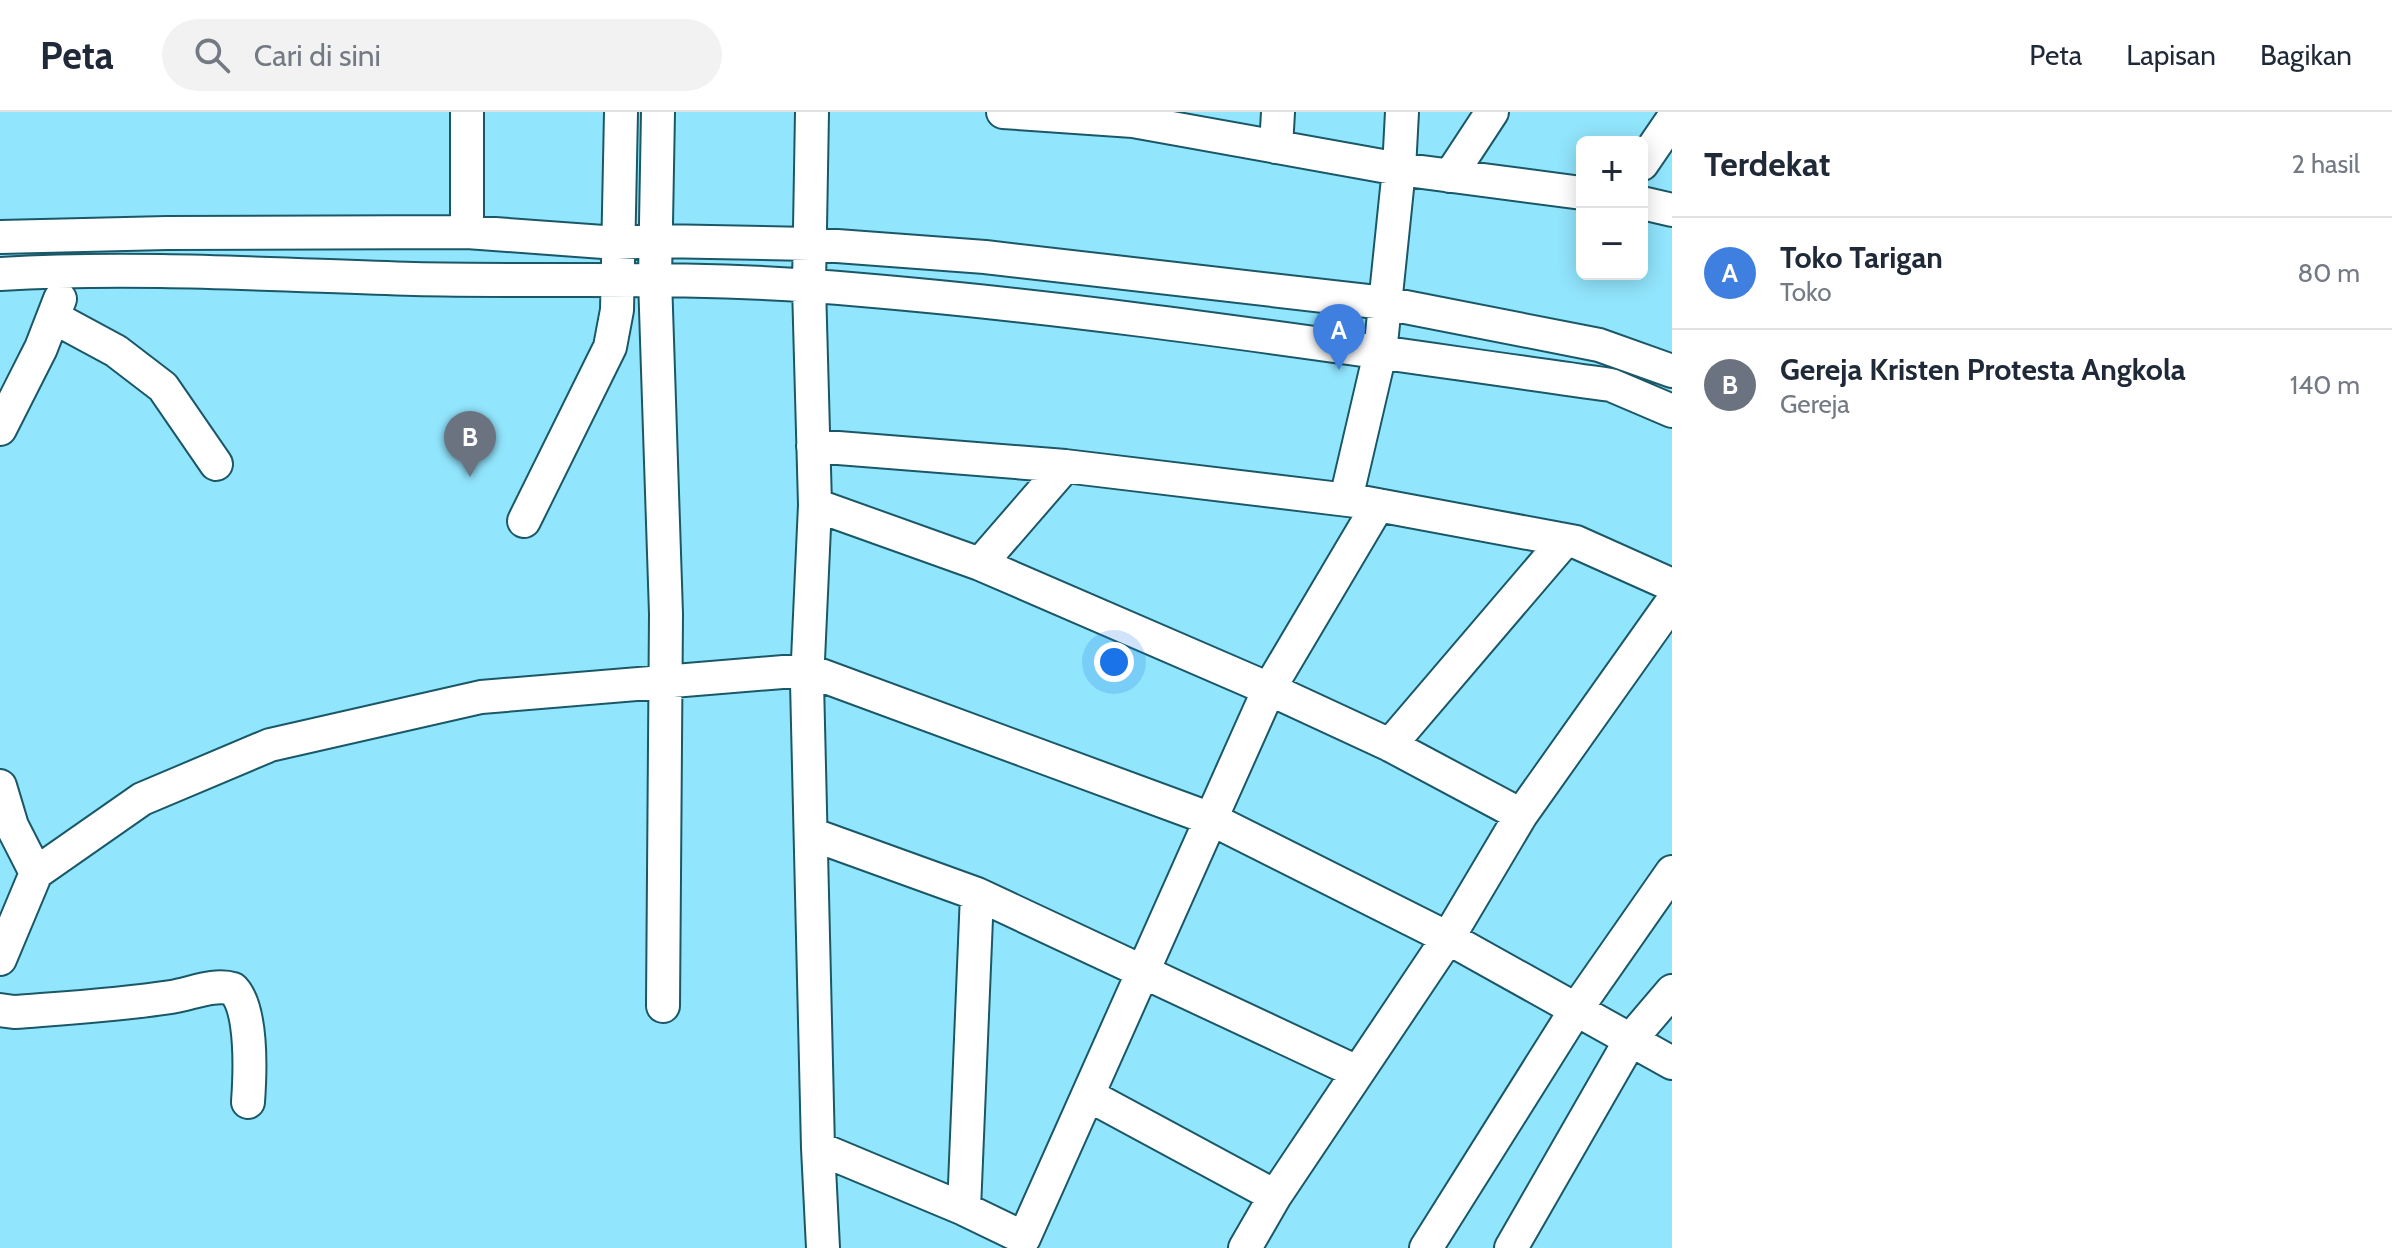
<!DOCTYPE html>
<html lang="id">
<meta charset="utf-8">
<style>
body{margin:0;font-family:Cabin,sans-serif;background:#f2f2f3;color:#1f2937}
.controls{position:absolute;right:24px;top:24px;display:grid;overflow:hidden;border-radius:12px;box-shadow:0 4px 20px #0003}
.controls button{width:72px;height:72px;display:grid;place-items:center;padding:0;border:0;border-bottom:2px solid #e0e1e3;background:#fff;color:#1f2937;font:40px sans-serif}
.you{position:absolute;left:1114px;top:550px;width:28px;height:28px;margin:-20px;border:6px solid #fff;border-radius:50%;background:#1a73e8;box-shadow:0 0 0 12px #1a73e833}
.badge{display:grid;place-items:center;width:52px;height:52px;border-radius:50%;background:#d24b18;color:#fff;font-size:26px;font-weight:700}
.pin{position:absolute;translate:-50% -66px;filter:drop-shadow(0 2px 4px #0008)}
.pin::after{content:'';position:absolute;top:42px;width:28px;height:24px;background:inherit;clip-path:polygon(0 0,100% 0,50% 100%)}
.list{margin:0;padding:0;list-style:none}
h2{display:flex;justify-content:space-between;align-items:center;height:104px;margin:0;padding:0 32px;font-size:34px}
h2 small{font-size:26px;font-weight:400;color:#747a83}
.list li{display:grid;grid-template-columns:52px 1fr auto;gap:24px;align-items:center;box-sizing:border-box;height:112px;padding:0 32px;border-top:2px solid #e0e1e3}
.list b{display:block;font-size:30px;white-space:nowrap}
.list p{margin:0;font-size:26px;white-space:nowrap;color:#747a83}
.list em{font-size:26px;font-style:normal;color:#747a83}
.icon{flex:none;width:44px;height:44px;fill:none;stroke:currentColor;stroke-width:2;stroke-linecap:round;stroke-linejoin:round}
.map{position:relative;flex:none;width:1672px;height:1136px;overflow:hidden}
header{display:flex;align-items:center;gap:48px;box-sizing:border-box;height:112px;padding:0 40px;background:#fff;border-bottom:2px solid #e0e1e3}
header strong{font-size:38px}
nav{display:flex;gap:44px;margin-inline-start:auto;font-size:28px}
.search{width:560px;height:72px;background:#f2f2f3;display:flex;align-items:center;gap:20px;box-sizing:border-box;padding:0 28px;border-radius:44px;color:#747a83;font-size:30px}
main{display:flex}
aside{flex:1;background:#fff}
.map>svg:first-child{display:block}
</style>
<header>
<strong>Peta</strong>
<div class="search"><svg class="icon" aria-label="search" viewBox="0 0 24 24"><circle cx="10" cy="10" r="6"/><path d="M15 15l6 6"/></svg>Cari di sini</div>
<nav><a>Peta</a><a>Lapisan</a><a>Bagikan</a></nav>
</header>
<main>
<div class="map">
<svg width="1672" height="1136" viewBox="0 0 1672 1136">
<rect width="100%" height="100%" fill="#91e5fd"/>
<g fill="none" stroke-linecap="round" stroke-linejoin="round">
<defs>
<path id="minor" d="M467,0V120
M658,0L655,167L666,502L663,894
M812,0L809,174L815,393L807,570L818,1036L823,1136
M1003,0L1133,9L1399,57L1582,81
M1276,35L1278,0
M1642,52L1672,8
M1450,64L1492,0
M1642,91L1672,98
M0,125L167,121L467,120L617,131L657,129L810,132L985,145L1385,191L1599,233L1672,259
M0,162C138,154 277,163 414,167C547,170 680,164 812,174C1080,194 1345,236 1611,273L1672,299
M53,205L116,239L163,275L216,352
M0,317L41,236L60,187
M813,334L1065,354L1356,389L1576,430L1672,473
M1346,387L1380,241L1399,57L1402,0
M815,393L980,452L1269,577L1390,633L1521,703L1448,826L1275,1084L1245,1136
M524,409L610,235L617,198L621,0
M980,452L1065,354
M1390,633L1565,428
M0,674L12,714L36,761
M1521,703L1672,490
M811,722L977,782L964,1097
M977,782L1357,960
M0,847L36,761L142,687L270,633L481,585L807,558L1211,707L1448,826L1672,951
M0,898L14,900C66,896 119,893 171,885C191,882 214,871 233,877C253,897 250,962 248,990
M1088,983L1275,1084
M818,1036L964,1097L1024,1126L1269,577L1378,393
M1426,1136L1575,899L1672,760
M1511,1136L1631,927L1672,879"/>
</defs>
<!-- minor casing -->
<use href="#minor" stroke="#1a5867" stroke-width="36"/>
<!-- minor -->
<use href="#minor" stroke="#fff" stroke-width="32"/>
</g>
</svg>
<div class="controls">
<button>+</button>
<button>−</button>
</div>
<div class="you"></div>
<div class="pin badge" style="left:1339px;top:258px;background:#3f7fe0">A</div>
<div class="pin badge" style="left:470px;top:365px;background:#6b7280">B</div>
</div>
<aside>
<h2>Terdekat<small>2 hasil</small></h2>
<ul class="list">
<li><span class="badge" style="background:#3f7fe0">A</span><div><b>Toko Tarigan</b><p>Toko</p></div><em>80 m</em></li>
<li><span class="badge" style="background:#6b7280">B</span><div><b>Gereja Kristen Protesta Angkola</b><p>Gereja</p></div><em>140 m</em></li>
</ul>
</aside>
</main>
